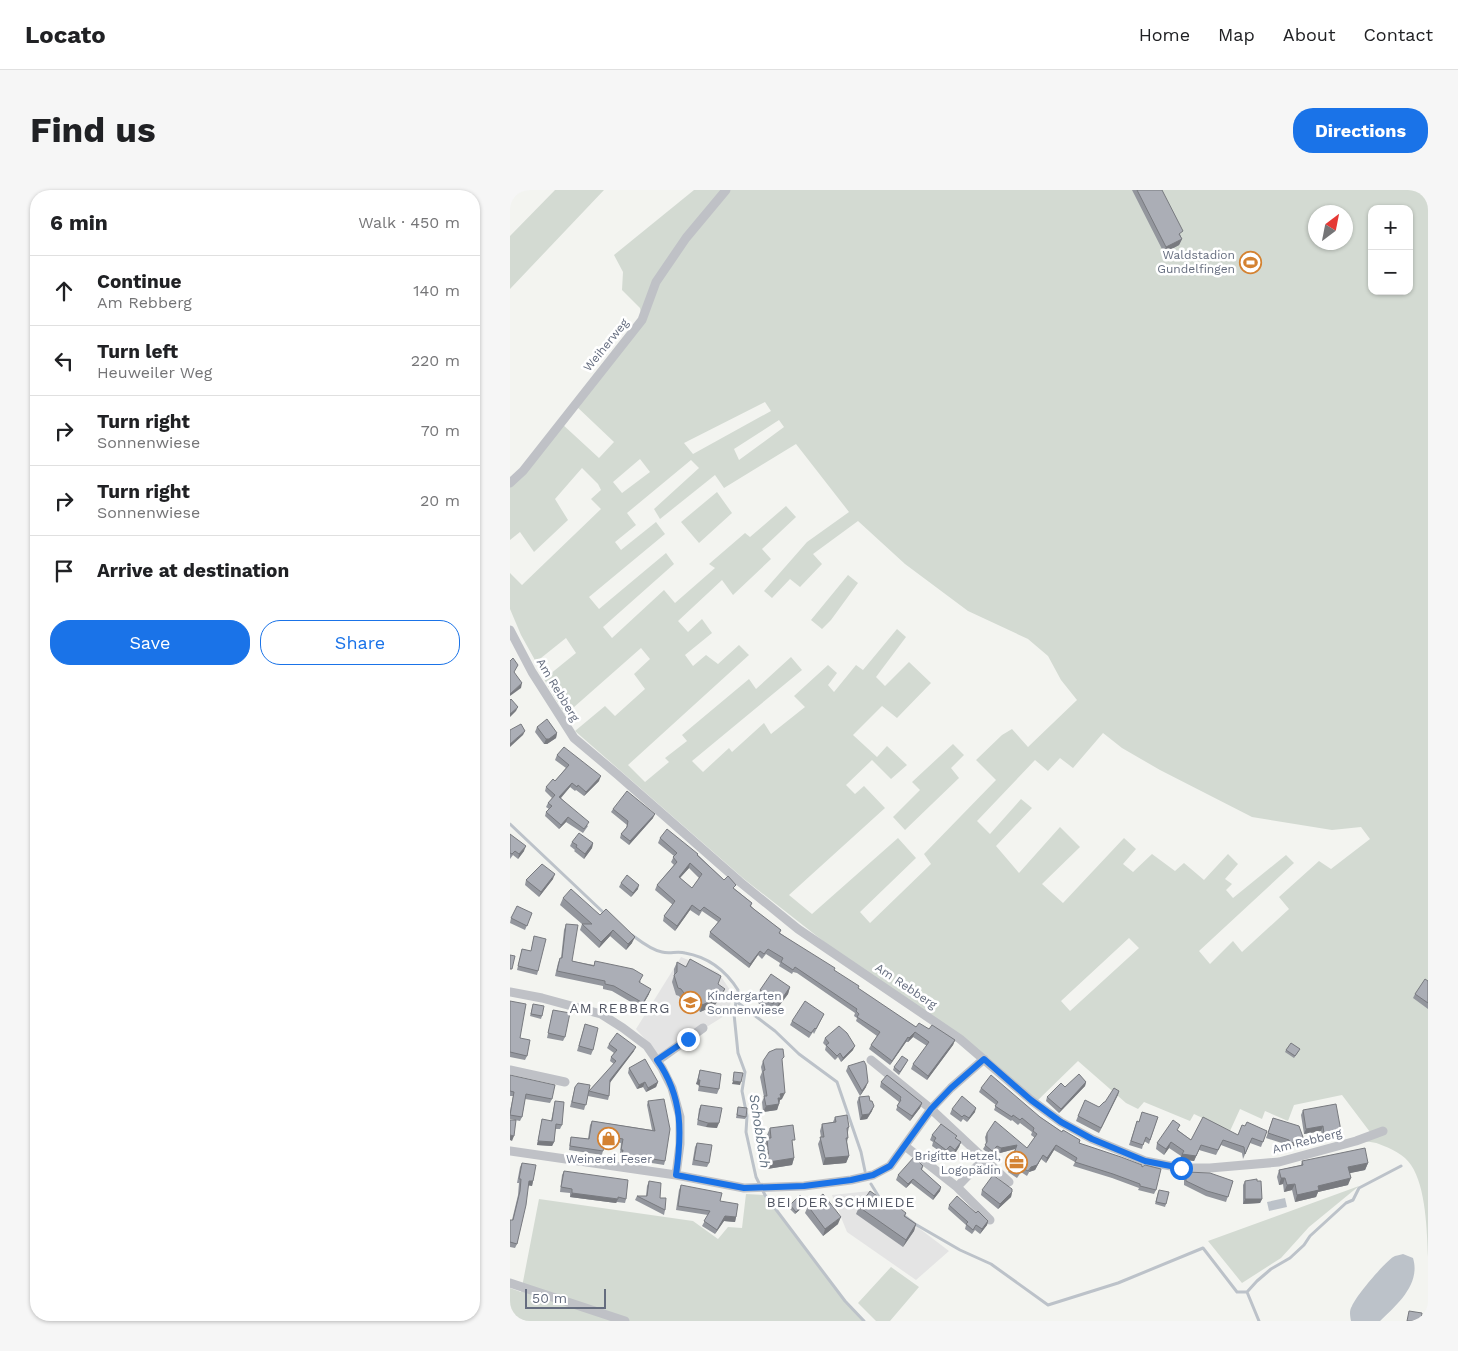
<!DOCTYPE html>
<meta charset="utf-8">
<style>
body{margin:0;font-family:"Work Sans",sans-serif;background:#f6f6f6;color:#202124}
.controls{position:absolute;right:15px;top:15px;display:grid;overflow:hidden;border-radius:10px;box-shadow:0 1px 4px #0004}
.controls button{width:45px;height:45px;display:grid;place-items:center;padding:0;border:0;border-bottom:1px solid #e0e0e0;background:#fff;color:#202124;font:25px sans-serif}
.compass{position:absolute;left:798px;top:15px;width:45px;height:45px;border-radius:50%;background:#fff;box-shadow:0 1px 4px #0004;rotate:32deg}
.scale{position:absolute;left:15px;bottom:12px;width:81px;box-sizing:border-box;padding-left:5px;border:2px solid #656d7f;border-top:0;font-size:14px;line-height:18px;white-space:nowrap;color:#656d7f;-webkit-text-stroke:4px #fff;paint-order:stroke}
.stop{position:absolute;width:15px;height:15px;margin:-11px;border:4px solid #1a73e8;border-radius:50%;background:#fff}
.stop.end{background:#1a73e8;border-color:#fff;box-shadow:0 1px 5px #0008}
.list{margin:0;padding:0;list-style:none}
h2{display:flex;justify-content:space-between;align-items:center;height:65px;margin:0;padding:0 20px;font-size:21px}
h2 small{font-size:16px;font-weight:400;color:#757577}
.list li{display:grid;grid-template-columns:32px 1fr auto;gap:15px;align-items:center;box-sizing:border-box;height:70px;padding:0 20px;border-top:1px solid #e0e0e0}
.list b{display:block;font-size:19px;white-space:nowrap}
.list p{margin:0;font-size:16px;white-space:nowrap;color:#757577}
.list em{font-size:16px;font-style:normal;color:#757577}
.actions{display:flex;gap:10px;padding:15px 20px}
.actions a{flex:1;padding:11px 0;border:1px solid #1a73e8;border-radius:20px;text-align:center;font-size:18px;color:#1a73e8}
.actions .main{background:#1a73e8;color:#fff}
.icon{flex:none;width:28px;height:28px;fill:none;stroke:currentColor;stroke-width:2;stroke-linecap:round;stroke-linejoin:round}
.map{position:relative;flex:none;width:918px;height:1131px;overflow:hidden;border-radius:20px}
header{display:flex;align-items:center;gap:30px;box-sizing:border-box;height:70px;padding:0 25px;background:#fff;border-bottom:1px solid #e0e0e0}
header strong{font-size:24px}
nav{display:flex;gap:28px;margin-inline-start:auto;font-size:18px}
.intro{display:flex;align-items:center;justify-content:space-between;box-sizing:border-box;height:120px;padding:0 30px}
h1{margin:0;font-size:35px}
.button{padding:12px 22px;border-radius:20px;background:#1a73e8;color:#fff;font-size:18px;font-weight:700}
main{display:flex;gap:30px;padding:0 30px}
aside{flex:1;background:#fff;border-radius:20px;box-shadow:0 1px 4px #0004}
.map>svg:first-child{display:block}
</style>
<header>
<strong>Locato</strong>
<nav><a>Home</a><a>Map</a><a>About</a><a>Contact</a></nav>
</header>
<div class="intro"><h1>Find us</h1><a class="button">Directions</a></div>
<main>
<aside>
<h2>6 min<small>Walk · 450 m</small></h2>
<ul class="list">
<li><svg class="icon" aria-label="ahead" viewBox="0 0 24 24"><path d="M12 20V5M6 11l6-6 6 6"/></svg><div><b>Continue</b><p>Am Rebberg</p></div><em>140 m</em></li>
<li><svg class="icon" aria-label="left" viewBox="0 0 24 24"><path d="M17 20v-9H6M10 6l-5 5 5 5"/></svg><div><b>Turn left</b><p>Heuweiler Weg</p></div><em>220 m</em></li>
<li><svg class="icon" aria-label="right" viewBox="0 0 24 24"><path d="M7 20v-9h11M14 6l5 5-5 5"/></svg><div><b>Turn right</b><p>Sonnenwiese</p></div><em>70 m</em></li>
<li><svg class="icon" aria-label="right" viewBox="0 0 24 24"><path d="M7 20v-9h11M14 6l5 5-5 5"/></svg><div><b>Turn right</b><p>Sonnenwiese</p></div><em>20 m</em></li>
<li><svg class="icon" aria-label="arrive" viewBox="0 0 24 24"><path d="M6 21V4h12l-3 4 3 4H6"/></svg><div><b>Arrive at destination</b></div></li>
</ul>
<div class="actions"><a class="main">Save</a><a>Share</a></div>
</aside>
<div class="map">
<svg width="918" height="1131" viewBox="0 0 918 1131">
<rect width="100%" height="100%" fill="#f3f4f0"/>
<!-- built -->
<path fill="#e4e4e4" d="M171,767L208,782L222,803L219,823L150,866L126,839Z
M360,1001L439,1061L406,1090L337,1042L322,1005Z"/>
<!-- green -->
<path fill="#d3dad2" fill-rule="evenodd" d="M45,0H94L0,99V46Z
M184,0H918V1067C917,1041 916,997 901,975C895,965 880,958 869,954C862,951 853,952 846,951L860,942L832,905L784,915L778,931L755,921L752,929L730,919L720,941L684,924L680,931L634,912L628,919L616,913L568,871L526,912L449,847L350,780L234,689L65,541L95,516L105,526L135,499L124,484L140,469L131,458L55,525L34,489L66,463L56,448L26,472L11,445L0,419V383L12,395L91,319L81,309L91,300L88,294L72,278L45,309L58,330L24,362L10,342L0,350V293L51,233L89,268L104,252L65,215L132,130L130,118L112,100L113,82L104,65ZM862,19H899V101H862ZM806,22H836V52H806ZM255,212L261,221L183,264L174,253ZM269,230L274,237L229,270L224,259ZM286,254L339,322L297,352L254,401L262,408L280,389L290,397L312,374L303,364L348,331L395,374L458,421L518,449L538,466L551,490L567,510L518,557L502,539L492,545L466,570L486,590L414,664L421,674L360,733L350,722L406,668L388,648L302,724L279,705L375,618L354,596L345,604L336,595L362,570L381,589L397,575L377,556L367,567L343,545L372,516L387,528L421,493L399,472L375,496L366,487L396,447L387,439L353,480L346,475L324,502L318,495L327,483L318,475L284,506L295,517L261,544L254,533L222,562L219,558L193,582L182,571L292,480L281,467L246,499L239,489L172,545L177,551L155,568L159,572L135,592L118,575L239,465L229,455L208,474L196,465L183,476L175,465L202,443L192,429L178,442L168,431L212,390L223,405L261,369L252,359L286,327L276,316L240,347L235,343L199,374L205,378L165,413L154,400L102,448L93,437L164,374L156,363L89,419L79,407L155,344L146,332L111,360L105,352L126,335L117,323L181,270L189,278L144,319L150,329L205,285L214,298ZM130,269L140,282L112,303L103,292ZM593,543L612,558L650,580L742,627L822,640L851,637L860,649L821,679L809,671L769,707L779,719L732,762L723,751L700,774L689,761L784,673L776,665L723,708L716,700L722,694L715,689L728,674L718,664L694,690L674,673L665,681L642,664L623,682L613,674L626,659L614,648L553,713L532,694L570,657L550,637L509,683L486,656L522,618L511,609L480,644L467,631L525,570L538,581L550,568L563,578ZM619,748L629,758L560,821L551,811Z
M207,302L222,323L189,353L171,332Z
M338,385L348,393L321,430L312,439L301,430Z
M443,554L454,565L441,578L449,588L395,640L383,627L410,600L402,592Z
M849,996L799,1037L771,1068L732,1093L698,1051Z
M236,1004L255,1005L335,1111L354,1131H0V1098L11,1102L29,1009L183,1031L208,1049L218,1037L232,1038Z
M381,1077L409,1097L380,1131H366L348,1113Z"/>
<!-- water -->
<path fill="#bcc2c9" d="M775,1008L777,1017L759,1021L757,1012Z
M893,1064L903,1068C911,1094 887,1115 870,1131H841C840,1125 839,1121 842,1116C846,1106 877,1069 885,1066C888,1065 891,1065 893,1064Z"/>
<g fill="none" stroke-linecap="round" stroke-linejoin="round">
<!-- stream -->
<path stroke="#bcc2c9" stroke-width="3" d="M0,634L95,724
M122,745C130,751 141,760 152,762C159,764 168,761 175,763C198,767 216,781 228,800L224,824L228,863L235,882L232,901L237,926L236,942L246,987L255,1005L335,1111L354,1131
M227,812L265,841L289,864L327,892L351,962L355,981
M361,994L369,1007L380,1015
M393,1025L405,1034L450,1060L481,1074L538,1115L608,1093L693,1058L727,1102H737L749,1131
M737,1102L747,1091L761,1079L780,1068L794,1055L800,1046L836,1013L843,1010L849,998L891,976"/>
<!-- street -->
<path stroke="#bfc1c6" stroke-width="9" d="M0,293L13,281L132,130L146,92L176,48L216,0
M0,440L22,482L64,548L108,585L230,692L288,739L450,849L521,910L551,932L582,949L635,971L671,978H700L769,972L846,951L873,941
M0,802L32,808L91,824L113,838L137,856L152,878L162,898L170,927V954L166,985
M361,870L421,919L499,992
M147,871L193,838
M0,880L55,892
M395,956L447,997L480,1030
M0,961L166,985L234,998L294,996L341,990L363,985L380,976L421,919L441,898L474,869
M447,997L474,969
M0,1093L115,1131"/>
</g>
<!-- wall -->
<path fill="#93969d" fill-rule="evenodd" d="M622,0H652L672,49L669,55L654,63Z
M27,537L47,543L46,548L37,554H34L25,542Z
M47,565L89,591L74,606L66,600L65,601L60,597L51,608L78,636L73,643L56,632L49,639L35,626L36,622L39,619L36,617L38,613L42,608L35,601L36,597L45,591L56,578L45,570Z
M103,619L143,628L119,655L110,648L111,644L116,638L117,635L101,622Z
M0,644L14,661L8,669L3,665L0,669Z
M150,648L188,665L214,690L242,713L241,716L245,720L271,740L270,743L324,780L348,799L406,837L419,839L445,850L443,855L417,890L401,879L403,874L417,856L403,847L398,852H396L380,875L359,859L361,855L367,846L346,831L347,828L344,826L345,823L287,783L283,782L282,784L269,776L270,773L256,764L252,769L248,765L239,778L199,747L200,742L208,732L192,721L189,726L180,720L165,741L153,731L154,726L163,715L145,700L147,695L164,675L161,672L164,666L148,653ZM179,678L189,688L182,698L170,688Z
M62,652L83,653L82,658L74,669L64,661L65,660L60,656Z
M43,689L29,707L15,695L16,690Z
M111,693L128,699L121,707L109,697Z
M53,708L90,725L122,753L116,760L100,746L89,758L70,740L72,734L50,715Z
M22,723L15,740L0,733L1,728Z
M56,734L62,771L84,775L85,771L131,791L129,793L139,804L131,818L102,801L93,799V796L45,786L48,773L50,768H51L54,740Z
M24,746L28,781L27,785L7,780L12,759L21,761Z
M167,772L208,795L212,806L204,816L190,822L188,818H178L169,806L166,805L162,792L164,785V779Z
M918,791V819L903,808L905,804Z
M280,797L278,804L266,820L262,818L261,821L248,813L250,809L247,807L250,800Z
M0,811L10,848L17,866L15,870L0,867Z
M23,814L32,826L31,829L20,826Z
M43,820L55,847L53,851L37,848Z
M314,824L304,844L303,842L299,848L280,835L282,831Z
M75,834L83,860L81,865L67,861Z
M315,848L343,860L331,872L328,867L325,870L315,860L316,856L313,853Z
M99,854L124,861L100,892L99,906L98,910L78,906L74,920L60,917L65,897L79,901L104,874L100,871L101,867L104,863L97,858Z
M776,860L789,861L784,868L775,862Z
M253,871H272V909L270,910L267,920L253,922L252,912L254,907L250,887L252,882L251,877Z
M397,872L389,885L383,880L384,877Z
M338,876L356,897L350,906L336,881Z
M119,878L148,892L146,897L136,902L133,897L127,899L118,883Z
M190,880L209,899L207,904L188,901L189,895L186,894Z
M0,885L42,909L40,913L15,909L12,927L10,931L0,929V921L3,906H0Z
M371,892L412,913L410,918L400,931L386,920L389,912L370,897Z
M576,892L575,896L549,923L536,911L537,907L555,897Z
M471,898L530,927L552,942L570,950L569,953L632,977L646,1000L644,1004L628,1000L629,998L602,988L563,976L565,972L544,960L536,973L531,969L525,980L519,982L517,986L511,982L507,988L498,982L502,975L500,974L505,959L490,963L485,960L481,966L473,959L476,954L475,947L477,943L517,958L525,948L521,945L522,942L510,933L508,935L502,930L501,931L484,920L486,915L469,902Z
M609,901L589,943L566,931L568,926L589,917Z
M349,907L360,911L362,921L357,929L350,930L347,912Z
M45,911L52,935L50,939H45L44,952L42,956L27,955L32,929L41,931Z
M138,911L155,971L154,975L111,968V964H110L111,953L95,950L92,965L59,960L60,951L61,947L78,949L80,935L82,931L142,940L137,915Z
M191,915L207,938L196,937L187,935L189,919Z
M228,917L236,927L235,929L226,928Z
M442,919L465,922L457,932L453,929L451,932L440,924Z
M793,920L831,941L829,945L813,948L811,941L794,944L791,925Z
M325,927L339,937L338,942V948L337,952L339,966L336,973L313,975L308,954L311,947L310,941L312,934L323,932Z
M648,927L639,954L634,951L632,959L619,955L627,931L629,932Z
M763,928L794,950L793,954L778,957V955L756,948Z
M735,936L757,941L751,957L740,953L733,969L732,963L711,955L706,965L689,960L684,971L670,969L671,966L659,958L654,965L646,959L647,953L668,940L681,950L728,945Z
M260,938L284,968L282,975L257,979L254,955L257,948H258L257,945Z
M422,945L446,949L451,952L449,957L444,965L438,961L435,965L422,956L423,952L420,950Z
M187,953L199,973L197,977L182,975L185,957Z
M792,971L858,973L855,980L839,983L838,995L808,1002L806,1007L785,1012L782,1000L774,1002L773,994L769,995L767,987L769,980L791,975Z
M12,973L23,991L22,996L18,995L7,1054L5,1058L0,1057V1030H2L8,1005L9,993H7L10,977Z
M413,976L412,980L431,997L430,1001L423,1010L401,993L396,998L386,990L388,985Z
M54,981L116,1009L115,1013L107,1012L106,1013L60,1007V1003L50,1002L52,985Z
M676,982L723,991L716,1012L696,1006L674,995V986Z
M139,991L150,1008L155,1020L154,1025L125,1010L127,1006H136L137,996Z
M735,991H747L752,1009L750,1013L733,1014V995Z
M171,995L210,1011L226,1027L225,1032L214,1031L205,1044L192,1036L198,1025L166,1020L169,1000Z
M472,1000L502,1002L501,1007L488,1019L471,1005Z
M648,1002L656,1014L655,1017L645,1014Z
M297,1012L296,1014L285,1024L279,1018L280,1015Z
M439,1015L466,1023L478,1031L477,1035L470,1044L465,1040L462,1044L455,1039L456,1035L438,1019Z
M298,1016L328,1034L313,1046L295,1023Z
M349,1017L386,1019L396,1023L395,1026L406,1034L404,1041L393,1057L346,1024Z"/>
<!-- shaded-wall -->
<path fill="#787a7f" d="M672,49L669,55L654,63L656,57Z
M12,493L11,498L0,506V504Z
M8,517L6,521L0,527V524Z
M15,541L13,545L0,557V554Z
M47,543L46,548L37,554H34L36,549Z
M91,586L89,591L74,606L76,602Z
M62,593L60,597L48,611L49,607Z
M145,624L143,628L119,655L120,651Z
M58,627L56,632L49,639L51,635Z
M83,653L82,658L74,669L75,664Z
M16,656L14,661L8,669L9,664Z
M180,673L179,678L167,691L169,687Z
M45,684L43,689L29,707L31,702Z
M129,695L128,699L121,707L123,703Z
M182,715L180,720L165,741L167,736Z
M103,740L100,746L89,758L91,752Z
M125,747L122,753L116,760L118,754Z
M250,761L248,765L239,778L240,774Z
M280,797L278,804L266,820L269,813Z
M141,799L139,804L131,818L133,813Z
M215,799L212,806L204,816L190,822L192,815Z
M180,811H191L188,818H178Z
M405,842L403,847L398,852L399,848Z
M398,847L396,852L380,875L382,871Z
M445,850L443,855L417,890L418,886Z
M345,856L343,860L331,872L333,868Z
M126,857L124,861L99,894L100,890Z
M188,890H190L189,895L186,894Z
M223,891L231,892L230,895L222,894Z
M135,892L133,897L127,899L129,895Z
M148,892L146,897L136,902L138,898Z
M358,892L356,897L350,906L352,901Z
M576,892L575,896L549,923L551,919Z
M609,901L608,905L589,943L591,938Z
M275,903L272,909L270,910L269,914H266L270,904Z
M412,913L410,918L400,931L402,926Z
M269,914L267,920L253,922L256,916Z
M364,916L362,921L357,929L350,930L352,925Z
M466,918L465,922L457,932L459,928Z
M198,933H209L207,938L196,937Z
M813,936L811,941L794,944L796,939Z
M831,941L829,945L813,948L814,944Z
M0,945L4,946L2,951L0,950Z
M794,950L793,954L778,957L780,953Z
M28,951L44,952L42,956L27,955Z
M451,952L449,957L444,965L445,960Z
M661,952L659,958L654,965L656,959Z
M507,955L505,959L490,963L491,958Z
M546,955L544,960L536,973L537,968Z
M691,955L684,971L670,969L672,964Z
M487,956L485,960L481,966L482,961Z
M533,965L525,980L519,982L517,986L521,977Z
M339,966L336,973L313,975L315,968Z
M284,968L282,975L257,979L259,972Z
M858,973L855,980L836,984L838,977Z
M771,988H775L773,994L769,995Z
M841,988L838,995L808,1002L806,1007L785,1012L787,1005L808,996Z
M403,989L401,993L396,998L398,994Z
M19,991H23L22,996L17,995Z
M785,994L782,1000L774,1002L777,995Z
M431,997L430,1001L423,1010L424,1006Z
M502,1002L501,1007L488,1019L490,1014Z
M62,1003L108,1009L106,1013L60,1007Z
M735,1009H752L750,1013L733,1014Z
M297,1012L296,1014L285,1024L286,1022Z
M215,1026L226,1027L225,1032L214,1031L205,1044L207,1040Z
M331,1027L328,1034L313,1046L315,1039Z
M478,1031L477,1035L470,1044L472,1039Z
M406,1034L404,1041L393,1057L396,1050Z"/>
<!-- building -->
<path fill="#abaeb6" stroke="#787a7f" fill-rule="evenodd" d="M627,0H652L673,41L669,44L672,49L656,57Z
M3,468L8,475L4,482L12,493L0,504V471Z
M1,509L8,517L0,524V510Z
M37,529L47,543L39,549H36L27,537Z
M11,534L15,541L0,554V540Z
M54,557L91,586L76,602L68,595L67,597L62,593L49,607L79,632L74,639L58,627L51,635L36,622L42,616L38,613L45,605L36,597L43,589L45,591L59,575L47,565Z
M117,601L145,624L120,651L111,644L117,637L118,631L103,619Z
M157,639L188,664L187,665L214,690L218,686L226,695L223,698L242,713L240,716L245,720L271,740L269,743L325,778L324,780L349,796L348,798L406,837L409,833L419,839L422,835L445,850L418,886L403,874L419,852L405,842L399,848L398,847L382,871L361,855L370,842L347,827L349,824L346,821L347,819L288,779L285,777L283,780L271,772L273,768L258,759L254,764L250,761L240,774L200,742L211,729L194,717L190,721L182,715L167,736L154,726L165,711L147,695L167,672L163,667L167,663L150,648ZM180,673L192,684L182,698L169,687Z
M69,643L83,653L75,664L66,657L67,655L62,652Z
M0,644L16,656L9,664L5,661L2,664L0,663Z
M32,674L45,684L31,702L16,690Z
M117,685L129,695L123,703L111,693Z
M61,699L90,725L96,719L125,747L118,754L103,740L91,752L72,734H82L53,708Z
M7,716L22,723L17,736L1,728Z
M56,734L68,735L62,771L84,776L85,771L123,779L133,785L129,792L141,799L133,813L104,796L95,794V791L47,781L50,768H52Z
M24,746L36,749L28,781L8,776L12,759L21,761Z
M0,765L5,766L2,779H0Z
M180,769L211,786L208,794L215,799L206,809L192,815L191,811H180L171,799L168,798L164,785L167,782V772L176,777Z
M261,784L280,797L269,813L265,811L263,814L251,806L253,802L250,800Z
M915,789L918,791V813L905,804Z
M0,811L16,814L10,848L20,850L17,866L0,862Z
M295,811L314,824L306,839L305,838L301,843L282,831Z
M23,814L34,816L32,826L21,824Z
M43,820L60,823L55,847L38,843Z
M75,834L88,838L83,860L69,856Z
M329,836L337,843L345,856L333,868L330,863L327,866L316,855L319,853L315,848Z
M107,843L126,857L100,890L99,906L79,901L106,871L101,867L107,860L99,854Z
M781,853L790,859L785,866L776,860Z
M266,859H273L274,867L272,869L275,903L270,904L271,908H268L269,914L256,916L254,906H257L253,881L255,880L253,871L259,862Z
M392,866L398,870L390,882L384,877Z
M135,869L148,892L138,898L135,892L129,895L119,878Z
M354,871L356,875L358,892L352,901L338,876Z
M190,880L211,884L209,899L189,896L190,890H188Z
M224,882L233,883L231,892L223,891Z
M569,884L576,892L551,919L537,907L551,893L555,897Z
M0,885L45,895L42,909L16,904L12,927L0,925L4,902L0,901Z
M377,885L412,913L402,926L387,916L391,910L390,909L391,907L371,892Z
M481,885L530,927L552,942L553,940L570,950L569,953L611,967L632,975V977L635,975L651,979L646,1000L630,996V994L603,984L565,972L567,968L546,955L537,968L533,965L527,975L521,977L518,981L512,978L508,983L500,978L505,971L502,969L507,955L491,958L487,956L482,961L475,955L477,952V943L485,931L517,958L527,944L523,941L524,938L512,928L510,930L503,925L502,927L485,916L488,912L471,898Z
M68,893L80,895L76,915L62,912L65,897Z
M604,898L609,901L591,938L568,926L575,910L589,917L594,912H595Z
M359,906L360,911H362L364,916L359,924L352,925L349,907Z
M452,906L466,918L459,928L454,925L452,927L442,919Z
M154,909L160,939L155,971L112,964L113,960H111L113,949L96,946L93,961L60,956L61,947L79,949L82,931L145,941L138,911Z
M45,911L54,912L52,935L46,934L44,952L28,951L32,929L42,931Z
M826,914L831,941L814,944L813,936L796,939L793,920Z
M191,915L212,918L209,933H198L188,930Z
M228,917L237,918L236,927L227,925Z
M632,922L648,927L640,950L636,947L633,955L621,951L627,931L629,932Z
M337,925L339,937L337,938L338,948H336L339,966L315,968L310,947H314L312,934L326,932L325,927Z
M693,927L728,945L732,935L735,936L737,932L757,941L753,952L742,948L735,964L734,957L713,950L708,960L691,955L686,966L672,964L674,961L661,952L656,959L647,953L663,930L670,935L667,940L681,950Z
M763,928L789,936L794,950L780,953L779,950L758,943Z
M0,930H6L4,946L0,945Z
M431,934L447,946L445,948L451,952L445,960L440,956L436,960L424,951L426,948L422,945Z
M283,935L285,950H282L284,968L259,972L257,948H261L260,938Z
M187,953L202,955L199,973L184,970Z
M855,958L858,973L838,977L841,988L808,996L809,1000L787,1005L785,994L777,995L775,988H771L769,980L793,975L792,971Z
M404,967L413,976L411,979L431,997L424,1006L403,989L398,994L388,985Z
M12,973L26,975L23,991H19L16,1015L7,1054L0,1052V1030H3L10,1001L11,989H9Z
M54,981L118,990L116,1009L108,1007V1009L62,1003V999L51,997Z
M676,982L700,983L723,991L718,1007L697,1001L676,991Z
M483,985L502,999V1002L490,1014L472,1000Z
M747,989V991H751L752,1009H735V991Z
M139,991L151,993L150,1008H156L155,1020L127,1006H137Z
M171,995L212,1003L210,1011L228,1014L226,1027L215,1026L207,1040L194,1031L200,1021L168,1016Z
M649,1000L659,1002L656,1014L646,1012Z
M360,1001L386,1019L387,1016L396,1023L394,1026L406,1034L396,1050L349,1017Z
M313,1004L331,1027L315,1039L298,1016Z
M290,1005L297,1012L286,1022L280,1015Z
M447,1006L466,1023L468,1021L478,1031L472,1039L466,1035L463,1040L456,1034L458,1032L439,1015Z
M899,1121L912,1123L911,1131H897Z"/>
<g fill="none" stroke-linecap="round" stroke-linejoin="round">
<!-- route -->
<path stroke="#1a73e8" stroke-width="6" d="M178,849L147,870C173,907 172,943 166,985L234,998L294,996L341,990L363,985L380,976L421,919L441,898L474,869L521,910L551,932L582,949L635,971L671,978"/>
</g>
<!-- icons -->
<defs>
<symbol id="stadium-ring" viewBox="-11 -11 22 22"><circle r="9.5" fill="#fff" stroke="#d48231" stroke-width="1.5"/><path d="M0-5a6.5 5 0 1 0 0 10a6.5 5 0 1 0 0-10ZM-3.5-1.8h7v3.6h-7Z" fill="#d48231"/></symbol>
<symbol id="school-ring" viewBox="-11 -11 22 22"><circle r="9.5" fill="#fff" stroke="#d48231" stroke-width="1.5"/><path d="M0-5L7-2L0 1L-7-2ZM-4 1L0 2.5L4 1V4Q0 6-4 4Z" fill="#d48231"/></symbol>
<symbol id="shop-ring" viewBox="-11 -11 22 22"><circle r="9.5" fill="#fff" stroke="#d48231" stroke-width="1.5"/><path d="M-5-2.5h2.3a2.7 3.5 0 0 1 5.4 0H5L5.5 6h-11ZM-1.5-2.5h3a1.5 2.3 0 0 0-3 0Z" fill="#d48231"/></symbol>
<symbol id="office-ring" viewBox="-11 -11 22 22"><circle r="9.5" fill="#fff" stroke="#d48231" stroke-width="1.5"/><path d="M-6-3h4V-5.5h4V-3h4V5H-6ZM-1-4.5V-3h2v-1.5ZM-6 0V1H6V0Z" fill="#d48231"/></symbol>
</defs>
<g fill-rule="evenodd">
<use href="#stadium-ring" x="728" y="60" width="25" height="25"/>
<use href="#school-ring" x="168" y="800" width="25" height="25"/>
<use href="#shop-ring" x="86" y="936" width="25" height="25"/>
<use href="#office-ring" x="494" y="960" width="25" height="25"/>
</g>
<g text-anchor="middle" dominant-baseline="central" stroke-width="5" stroke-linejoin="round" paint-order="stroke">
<!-- poi labels -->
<g font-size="12" fill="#656d7f" stroke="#fff" text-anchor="end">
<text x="725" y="65">Waldstadion<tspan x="725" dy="14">Gundelfingen</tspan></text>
<text x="197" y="806" text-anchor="start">Kindergarten<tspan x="197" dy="14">Sonnenwiese</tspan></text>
<text x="491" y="966">Brigitte Hetzel,<tspan x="491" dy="14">Logopädin</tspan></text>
<text x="99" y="969" text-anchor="middle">Weinerei Feser</text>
</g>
<!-- street labels -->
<g font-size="12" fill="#656d7f" stroke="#fff">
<text transform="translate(96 155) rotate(-51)">Weiherweg</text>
<text transform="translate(48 500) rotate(59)">Am Rebberg</text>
<text transform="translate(396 796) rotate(34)">Am Rebberg</text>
<text transform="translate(797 951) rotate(-14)">Am Rebberg</text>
</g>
<!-- neighbourhood labels -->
<g font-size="14" letter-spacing="1" fill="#535865" stroke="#fff">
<text x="110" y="818">AM REBBERG</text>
<text x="331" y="1012">BEI DER SCHMIEDE</text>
</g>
<!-- water labels -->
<g font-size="14" font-style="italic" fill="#667483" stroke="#fff">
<text transform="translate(250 941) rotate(81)">Schobbach</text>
</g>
</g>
</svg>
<div class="controls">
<button>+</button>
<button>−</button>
</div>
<svg class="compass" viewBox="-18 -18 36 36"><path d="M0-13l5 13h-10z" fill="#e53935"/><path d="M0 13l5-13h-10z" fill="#757577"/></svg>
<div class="scale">50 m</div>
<div class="stop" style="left:671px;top:978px"></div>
<div class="stop end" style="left:178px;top:849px"></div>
</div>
</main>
